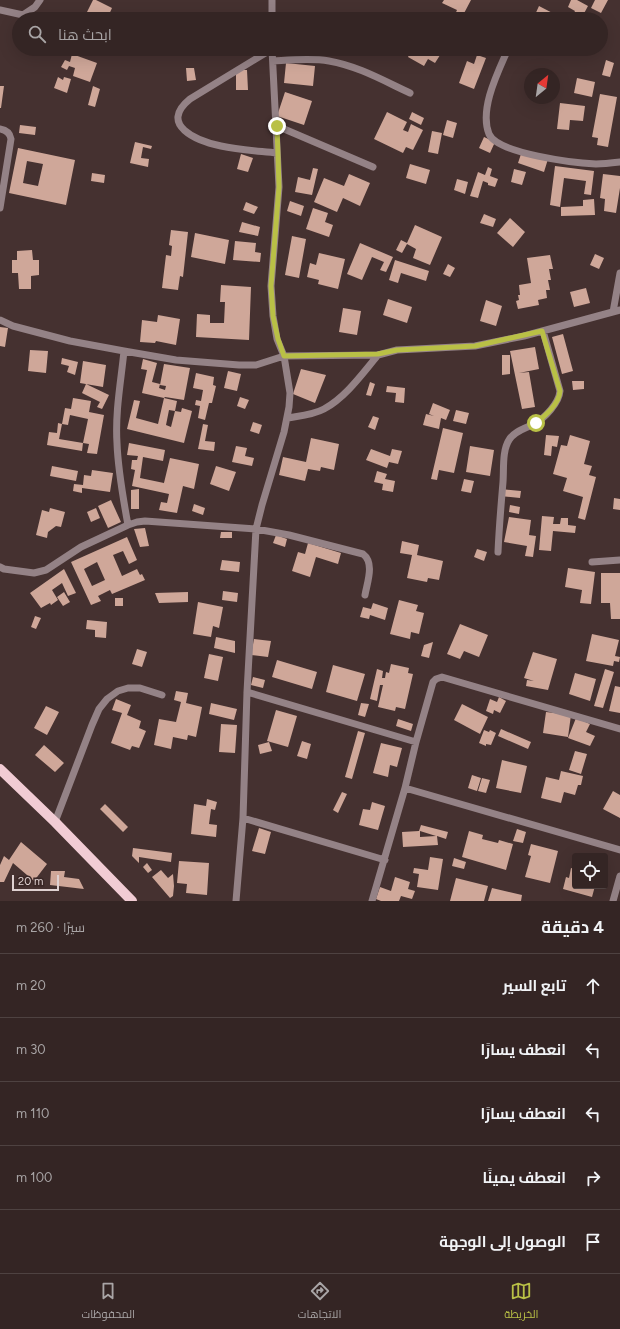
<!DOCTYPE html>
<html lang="ar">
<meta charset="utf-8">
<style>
body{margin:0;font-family:Figtree,Cairo,sans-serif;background:#3f3131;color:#f1f3f6;direction:rtl}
.controls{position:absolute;right:12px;bottom:12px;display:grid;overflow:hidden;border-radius:4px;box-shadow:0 4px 16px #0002}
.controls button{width:36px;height:36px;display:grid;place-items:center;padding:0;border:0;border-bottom:1px solid #4e4241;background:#342524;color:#f1f3f6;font:20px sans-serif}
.compass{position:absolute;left:524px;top:68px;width:36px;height:36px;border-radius:50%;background:#342524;box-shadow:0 4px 16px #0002;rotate:29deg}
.scale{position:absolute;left:12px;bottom:10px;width:47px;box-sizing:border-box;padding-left:4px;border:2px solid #dfd1d1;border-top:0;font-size:11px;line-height:14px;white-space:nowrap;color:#dfd1d1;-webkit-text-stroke:3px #3a2726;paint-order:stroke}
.stop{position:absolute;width:12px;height:12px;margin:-9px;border:3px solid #b9c046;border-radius:50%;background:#fff}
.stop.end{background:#b9c046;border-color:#fff;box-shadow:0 1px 4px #0008}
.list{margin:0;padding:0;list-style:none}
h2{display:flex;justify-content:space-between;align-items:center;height:52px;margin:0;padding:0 16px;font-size:17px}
h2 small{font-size:13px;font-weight:400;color:#a9a5a6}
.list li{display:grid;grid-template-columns:26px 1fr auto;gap:12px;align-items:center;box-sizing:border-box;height:64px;padding:0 16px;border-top:1px solid #4e4241}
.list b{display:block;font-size:15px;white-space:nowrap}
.list em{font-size:13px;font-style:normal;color:#a9a5a6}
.icon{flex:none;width:22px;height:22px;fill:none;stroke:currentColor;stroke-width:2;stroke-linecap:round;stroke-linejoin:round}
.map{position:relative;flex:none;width:620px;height:901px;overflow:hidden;direction:ltr}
.search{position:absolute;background:#342524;box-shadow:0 4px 16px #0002;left:12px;right:12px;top:12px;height:44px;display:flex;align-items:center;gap:10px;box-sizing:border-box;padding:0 14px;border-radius:22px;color:#a9a5a6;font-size:15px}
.sheet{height:372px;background:#342524}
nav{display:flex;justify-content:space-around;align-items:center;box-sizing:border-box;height:56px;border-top:1px solid #4e4241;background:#342524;font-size:11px;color:#a9a5a6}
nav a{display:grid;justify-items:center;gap:2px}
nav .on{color:#b9c046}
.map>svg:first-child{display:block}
</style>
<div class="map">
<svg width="620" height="901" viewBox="0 0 620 901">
<rect width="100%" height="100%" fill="#453130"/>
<!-- building -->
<path fill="#cfa799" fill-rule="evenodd" d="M93,0H96L112,8L107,19L84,18Z
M444,0H471L461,19H453L457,10L442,3Z
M571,0H577L588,6L581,19H576L572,17L575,11L568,7Z
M595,0H608L601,13L591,8Z
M539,6L564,19H533Z
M215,15L237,17V19H214Z
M211,49H234L233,53L211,51Z
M412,49H436L442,52L435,63L428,59L424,66L408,57Z
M72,54L97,63L90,82L73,76L75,68L69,66L67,70L61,67L65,60L70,62Z
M477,55L486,58L474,89L459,83L467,61L474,64Z
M606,60L614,63L610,77L602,75Z
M286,63L315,66L313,86L284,83Z
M186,68H194L196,80L187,81Z
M236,70H247L248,90H236Z
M58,77L63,80L64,77L71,79L67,93L54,88Z
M577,78L595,82L592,97L574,93Z
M0,86H4L1,108H0Z
M93,86L100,89L95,107L88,105Z
M285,92L312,101L304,125L277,116Z
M600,94L617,97L608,147L597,145L598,138L592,137Z
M560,103L585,106L583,121L570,120L569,130L557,129Z
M387,112L407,122L403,130L408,132L411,124L423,130L413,150L406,147L403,153L374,139Z
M412,112L424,118L421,125L409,119Z
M447,120L457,123L453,138L443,135Z
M20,125L36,127L35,135L19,133Z
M432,131L442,133L438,154L428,152Z
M484,137L495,142L490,153L479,148Z
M135,142L152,146L151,149L143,147L141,158L149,159L148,167L130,163Z
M18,148L75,160L66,205L9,193ZM27,161L43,164L38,186L23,183Z
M522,151L548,159L544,172L518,163Z
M241,154L253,158L248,172L237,169Z
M410,164L430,170L426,184L406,178Z
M555,166L594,171L591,195L584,194L586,181L564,178L560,207L550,205Z
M488,167L492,169L490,176L498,179L495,187L488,185V183L483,181L478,198L470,196L478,172L485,175Z
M313,168L318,169L312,195L295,192L298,177L310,180Z
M514,169L526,172L522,185L511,182Z
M92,173L105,175L104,183L91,181Z
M349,174L370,183L360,206L343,198L337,212L314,202L324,178L344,186Z
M603,174L620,176V188L616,213L604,211L605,199L600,198Z
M457,179L468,182L465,194L454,190Z
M594,199L595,215L561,216V207L583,206V200Z
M290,201L304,206L301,216L287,211Z
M246,202L258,207L254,214L243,210Z
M313,208L328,213L325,222L333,225L329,237L306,229Z
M484,214L496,219L493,227L480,223Z
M510,218L525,232L513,247L497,233Z
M242,222L260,227L258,236L239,232Z
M415,225L442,237L430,265L413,258L416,249L407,244L402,253L396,250L401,240L407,243Z
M171,230L188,232L183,277L180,276L178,290L162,288L166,255L171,256L172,246L169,245Z
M195,233L229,240L225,264L191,257Z
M292,236L306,239L299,278L285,275Z
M235,241L256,243L255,252L261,253L260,262L233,260Z
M360,243L393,257L386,272L380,270L384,262L372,257L362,280L347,274Z
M32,250L33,260H39V275L31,276V289H19L18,273H12V260H17V251Z
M319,253L345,259L338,289L318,284L319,280L307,277L310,263L316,265Z
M595,254L604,258L599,269L590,265Z
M550,255L553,269H549L551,280H548L550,290H546L547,298L538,300L539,305L518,309L516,301L519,300L518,295H520L519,285L531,283L527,258Z
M395,260L429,271L426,281L401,273L398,283L389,280Z
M448,264L455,268L450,277L443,274Z
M221,285L251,287L249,340L196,337L197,314L210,315V323H224L225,302H220Z
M586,288L590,303L574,307L570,292Z
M388,299L412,307L407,323L383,315Z
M486,300L502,306L496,326L480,321Z
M343,308L361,311L357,335L339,332Z
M158,315L180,319L176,345L156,341L155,343L140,342L142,320L157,322Z
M0,327L8,328L5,347L0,346Z
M563,334L573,371L562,374L552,337Z
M535,347L539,369L519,373L529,372L535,407L522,409L510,351Z
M30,350L48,351L46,373L28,371Z
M502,355H510V374L502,375Z
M62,358L78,362L75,375L67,372L69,366L61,364Z
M143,359L157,363L152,382L160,384L159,388L165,390L166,386L160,385L164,364L190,368L184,400L165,397L164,398L142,393L147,370L141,369Z
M83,361L106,365L103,387L80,383Z
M301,369L326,375L315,403L293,394Z
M228,371L241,374L237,391L224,388Z
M196,373L214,377L213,385L216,386L212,403H209L205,420L198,418L200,406L195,405L196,400L201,401L203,390L193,388Z
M572,381H584V389L573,390Z
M370,382L375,384L371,396L366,395Z
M86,384L109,395L102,409L97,407L100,402L82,393Z
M387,386L405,388L404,403L395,402L396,393L386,392Z
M240,397L249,400L245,409L237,406Z
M73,398L91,401L89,412L104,415L97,454L87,453L89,444L83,443L82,451L47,445L49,432L57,433L58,423L62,424L59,439L83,443L88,419L70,415L68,425L62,424L65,408L71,409Z
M164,398L177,401L175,411L169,410L166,425L171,427L175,411L181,412L182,408L192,411L184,443L127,429L134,400L140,401L136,418L158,424Z
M433,403L450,410L446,420L441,418L439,429L423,425L426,414L434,416L429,414Z
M456,410L469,413L466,424L453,421Z
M373,416L379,418L375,430L368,427Z
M253,422L262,425L259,434L250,431Z
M203,424L208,425L205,441L215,442L214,451L198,449Z
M443,428L463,433L454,473L439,470L437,480L431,479Z
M546,435L559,436L557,447L552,446L551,456L544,455Z
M570,435L590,441L584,464L592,466L589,475L596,477L585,520L578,518L583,497L563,491L567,478L553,474L561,445L567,446Z
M311,438L339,444L334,470L321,467L320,471L308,469L305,481L279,475L283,457L306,462Z
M129,443L165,450L163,461L143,457L140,478L164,483L163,487L170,458L199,464L194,489L183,486L177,513L159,510L161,502L167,503L169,494L132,486L135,470L131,469L132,460H137L138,456L127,455Z
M236,446L247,448L245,456L254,458L252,466L232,462Z
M470,446L494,450L490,476L466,472Z
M371,449L390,456L392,449L402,451L398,464L389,462L387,468L366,460Z
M52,466L78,471L76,481L50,476Z
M216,466L236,472L229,491L210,484Z
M92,470L113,473L110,492L82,488V493L73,491L74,484L83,485L84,475L91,476Z
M377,471L387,474L385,479L395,481L393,492L382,490L383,484L374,482Z
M464,479L474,481L471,493L461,491Z
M139,489V509H131V490Z
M501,489L521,491L520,498L500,496Z
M614,498L620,499V510L613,509Z
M111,500L121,522L108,528L98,506Z
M194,504L205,508L203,515L192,511Z
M510,505L520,507L519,514L509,512Z
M50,508L65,512L61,527L56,526L48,532L47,538L36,535L42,510L49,512Z
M96,508L100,518L91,522L87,512Z
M542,516L554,517L553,524H560L561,518H568V525L576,526L575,533L553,531L551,551L539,550Z
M509,517L531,520L529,535L536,536L533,557L525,556L527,546L504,542Z
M145,528L149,546L140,547L134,529Z
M221,532H232V538H220Z
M276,535L287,539L285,547L273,543Z
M127,537L137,560L129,564L123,551L113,555L122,576L137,569L140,575L142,574L145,580L112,594L110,590L98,596L101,601L91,605L71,562ZM97,562L105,580L92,586L84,569Z
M402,541L419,545L417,555L443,561L439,580L428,578L427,582L407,578L412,555L400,553Z
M308,543L341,553L338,564L316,557L310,577L292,571L298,552L305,554Z
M477,549L487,552L484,561L474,557Z
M222,560L240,562L239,572L220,570Z
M568,568L595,572L591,604L580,603L582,590L565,587Z
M64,569L76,593L68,596L62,583L52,590L58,600L51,605L50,603L41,608L30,593Z
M601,573H620V619H611L610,603H601Z
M223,591L238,593L237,602L222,600Z
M64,592L70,602L63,606L57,597Z
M188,592V602L159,603L155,593Z
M115,598H123V606H115Z
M399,600L418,605L416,611L424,613L419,634L411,632L410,639L390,634Z
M198,602L223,607L219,628L213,626L211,637L193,634Z
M373,603L388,608L385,620L370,615L369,619L360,617L363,607L371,609Z
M35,616L41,618L36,629L31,627Z
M87,620L107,622L106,638L95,637V630L86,629Z
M460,624L488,635L479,657L464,651L460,659L447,654Z
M592,634L619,640L615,656L620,657L619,662L614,661L613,666L586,661Z
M216,637L235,641V653L214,648Z
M254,639L271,641L268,657L251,655Z
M433,642L429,658L421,656L424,645Z
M137,649L147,652L142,667L132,664Z
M533,652L557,659L548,690L526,686L527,680L534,681L524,678Z
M209,654L223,657L218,681L204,678Z
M277,660L317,672L312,689L272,677Z
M391,664L409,668L408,673L413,674L405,709L396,707L395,711L378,707L383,685H380L377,701L370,699L377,669L383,671L382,678H385L386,672L389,673Z
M333,665L365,674L357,701L326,692Z
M605,669L614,672L603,708L594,706Z
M575,673L596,679L590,701L569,694Z
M253,677L265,680L263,688L251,685Z
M615,686L620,687V713L609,711Z
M176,691L188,693L186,703L202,707L196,737L188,735L187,740L173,737L171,749L154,745L159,719L176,722L181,702L174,700Z
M499,697L506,701L500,713L494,710L493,714L486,711L490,699L497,702Z
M116,699L131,705L127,715L141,721L139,728L146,731L139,748L132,746L130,750L111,743L122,713L112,710Z
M211,703L237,709L234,720L209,714Z
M361,703L369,704L365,717L358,715Z
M462,704L488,717L480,734L454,720Z
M46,706L59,712L47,735L34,728Z
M276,710L297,716L288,747L267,741Z
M546,712L571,715L568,737L543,733Z
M576,718L590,724L586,732L595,736L590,746L568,738Z
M398,719L413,724L411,731L396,726Z
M221,724L237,725L235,753L219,752Z
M501,729L531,742L528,749L498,736Z
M484,730L489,732L490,730L496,733L491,745L486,744V746L479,743Z
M358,731L365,733L352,779L345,777Z
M302,741L311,744L307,759L297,756Z
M269,742L272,751L260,754L258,745Z
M381,743L402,748L397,767L390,765L388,777L373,773Z
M44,745L64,763L55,772L35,755Z
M575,751L587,754L581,774L569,770Z
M502,760L527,766L521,793L496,788Z
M561,771L583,776L581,785H578L575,795L564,792L561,803L541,798L546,777L559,780Z
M472,775L481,778L477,791L468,788Z
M482,778L490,780L486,793L478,791Z
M613,791L620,795V818L603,809Z
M342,792L347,794L338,813L333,810Z
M207,799L217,802L215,810L211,809L209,824L217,825L216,837L191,834L194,804L206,806Z
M372,802L385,806L378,830L359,825L363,809L370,810Z
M105,804L128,827L123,832L100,809Z
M421,825L448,832L446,839L437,836L438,845L403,847L402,832L419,831ZM420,831L436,836L420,837Z
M259,828L271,832L265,854L252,851Z
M517,829L526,832L523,843L513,841Z
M469,831L483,835L482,839L498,843L499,840L513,844L506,870L462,857Z
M21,842L47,864L34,881L13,863L4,882H0V865L4,856L9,860Z
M531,844L558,851L550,883L525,877L531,856L528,855Z
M133,848L172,853L171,862L139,857V863L132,856Z
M430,857L443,859L438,890L417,887L419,874L413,873L414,868L428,870Z
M454,858L466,862L464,869L452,866Z
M179,861L209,863L207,895L186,893L187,884L177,883Z
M147,863L152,870L148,873L143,867Z
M571,868L575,869V886H595L592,897L563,889L566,877L569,878Z
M161,870L168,878L173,874L174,886L173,896L170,898L152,877Z
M51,871H65L64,877L79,879L84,889L50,885Z
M395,877L410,882L408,889L415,891L412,899L401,896L399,901H381L376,899L380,887L391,891Z
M456,878L488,886L484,901H450Z
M492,888L522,895L521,901H488Z"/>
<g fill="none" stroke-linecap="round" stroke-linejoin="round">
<!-- minor -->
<path stroke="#948286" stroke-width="7" d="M0,10L23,15L35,7L40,0
M272,19V0
M272,49L190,99C158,125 197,141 221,146C239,150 259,151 277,153
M508,49C498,72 479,109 489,134C498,154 575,163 596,164C604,164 612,163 620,162
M273,61C291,60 311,58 329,61C358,66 384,81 410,93
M277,126L373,167
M0,129C6,130 10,133 11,139L0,208
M613,312L620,273
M0,320L13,326L70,341L124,351L176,360L239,365H256L284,356L378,355L397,350L475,346L524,336L620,310
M124,351C121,381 115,412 117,443C118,470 123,498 128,525
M288,418C299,416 313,415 324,409C346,397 362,374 378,355
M498,552C499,529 501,505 503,482C504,469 502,451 509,440C514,431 526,428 534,424C545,418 559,403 560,391L543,331
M592,562L620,560
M0,567L4,569L34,573L46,570L81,547L128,525L137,522L145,521L256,529L289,535L363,554C375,563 367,583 365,595
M247,692L416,742
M405,788L620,850
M243,818L385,860
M55,822L92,725L99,709L107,699L118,691L128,688H140L162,695
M236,901L243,818L247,692L256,529L262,505L284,432L289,407L290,393L284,356L277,339L273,316L271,286L279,187L272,49
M372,901L405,788L416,742L433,682L436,679L442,677L620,729
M613,901L620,876"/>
<!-- major -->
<path stroke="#f1ccd4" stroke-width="10" d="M0,769L55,822L132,901"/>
</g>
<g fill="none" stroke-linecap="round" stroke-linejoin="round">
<!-- route -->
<path stroke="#b9c046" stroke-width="5" d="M277,126L279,187L271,286L273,316L278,339L284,356L378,354L397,350L475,346L542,331L560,391C559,404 546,415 536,423"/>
</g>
</svg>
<div class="controls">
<button><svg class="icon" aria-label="locate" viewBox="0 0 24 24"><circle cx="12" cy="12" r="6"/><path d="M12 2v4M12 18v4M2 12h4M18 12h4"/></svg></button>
</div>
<svg class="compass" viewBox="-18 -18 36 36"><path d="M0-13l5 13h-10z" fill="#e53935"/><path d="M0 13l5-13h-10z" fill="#a9a5a6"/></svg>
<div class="scale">20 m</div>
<div class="stop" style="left:536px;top:423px"></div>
<div class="stop end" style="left:277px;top:126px"></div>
<div class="search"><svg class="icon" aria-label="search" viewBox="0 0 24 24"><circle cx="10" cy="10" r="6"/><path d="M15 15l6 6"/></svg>ابحث هنا</div>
</div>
<section class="sheet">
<h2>4 دقيقة<small>سيرًا · 260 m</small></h2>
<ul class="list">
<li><svg class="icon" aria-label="ahead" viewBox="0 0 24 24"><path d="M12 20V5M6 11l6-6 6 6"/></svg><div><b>تابع السير</b></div><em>20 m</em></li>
<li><svg class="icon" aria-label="left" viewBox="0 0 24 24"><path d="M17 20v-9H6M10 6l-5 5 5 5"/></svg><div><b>انعطف يسارًا</b></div><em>30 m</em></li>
<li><svg class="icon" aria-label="left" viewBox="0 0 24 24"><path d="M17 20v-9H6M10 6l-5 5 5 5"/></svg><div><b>انعطف يسارًا</b></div><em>110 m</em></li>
<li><svg class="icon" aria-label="right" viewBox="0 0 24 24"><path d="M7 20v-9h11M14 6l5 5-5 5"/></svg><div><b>انعطف يمينًا</b></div><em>100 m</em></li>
<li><svg class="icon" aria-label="arrive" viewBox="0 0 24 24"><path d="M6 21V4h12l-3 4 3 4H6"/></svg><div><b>الوصول إلى الوجهة</b></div></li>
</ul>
</section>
<nav>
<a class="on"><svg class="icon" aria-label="map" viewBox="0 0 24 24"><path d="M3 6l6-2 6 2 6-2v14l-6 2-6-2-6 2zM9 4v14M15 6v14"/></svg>الخريطة</a>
<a><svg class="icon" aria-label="directions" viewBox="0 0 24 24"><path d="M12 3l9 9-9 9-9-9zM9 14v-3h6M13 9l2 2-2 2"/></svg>الاتجاهات</a>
<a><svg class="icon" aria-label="saved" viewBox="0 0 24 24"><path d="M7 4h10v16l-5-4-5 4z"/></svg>المحفوظات</a>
</nav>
